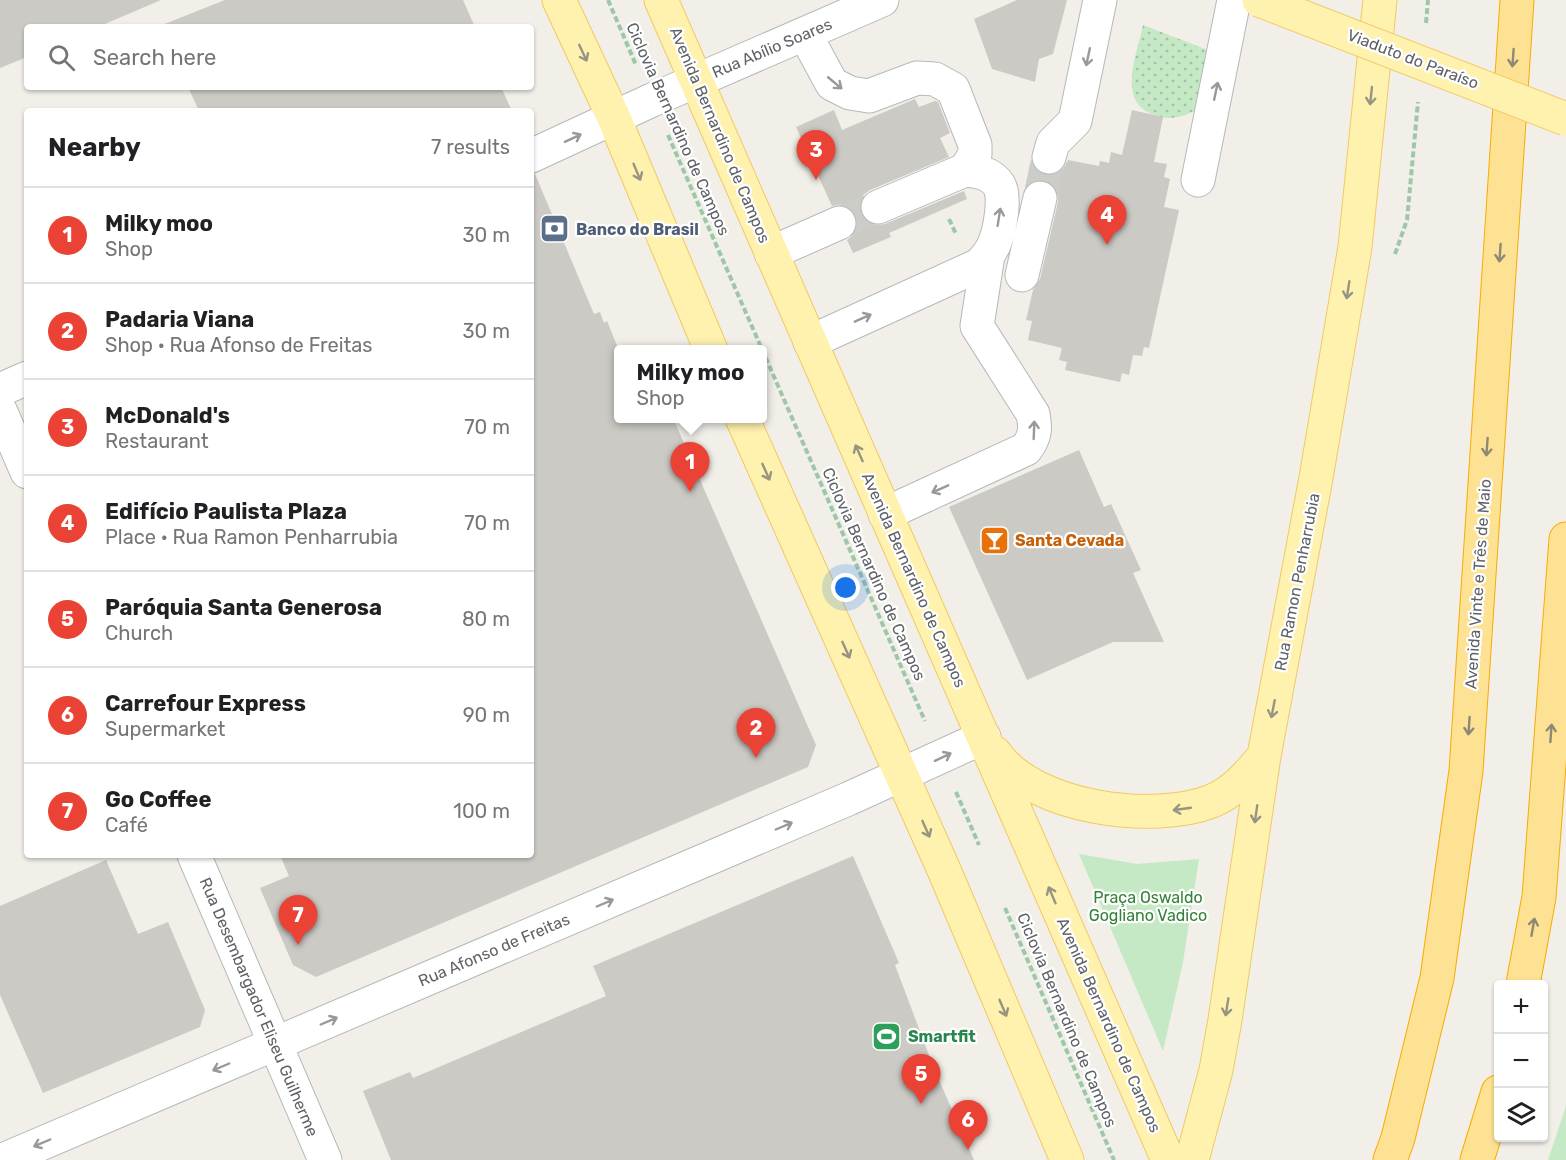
<!DOCTYPE html>
<meta charset="utf-8">
<style>
body{margin:0;font-family:Rubik,sans-serif;background:#f2f2f2;color:#202124}
.controls{position:absolute;right:18px;bottom:18px;display:grid;overflow:hidden;border-radius:6px;box-shadow:0 2px 4px #0004}
.controls button{width:54px;height:54px;display:grid;place-items:center;padding:0;border:0;border-bottom:2px solid #e0e0e0;background:#fff;color:#202124;font:30px sans-serif}
.you{position:absolute;left:846px;top:588px;width:21px;height:21px;margin:-15px;border:4px solid #fff;border-radius:50%;background:#1a73e8;box-shadow:0 0 0 9px #1a73e833}
.badge{display:grid;place-items:center;width:39px;height:39px;border-radius:50%;background:#ea4335;color:#fff;font-size:20px;font-weight:700}
.pin{position:absolute;translate:-50% -50px;filter:drop-shadow(0 2px 3px #0008)}
.pin::after{content:'';position:absolute;top:32px;width:21px;height:18px;background:inherit;clip-path:polygon(0 0,100% 0,50% 100%)}
.popup{position:absolute;left:614px;top:345px;width:153px;height:78px;box-sizing:border-box;display:grid;place-content:center;border-radius:6px;background:#fff;filter:drop-shadow(0 2px 4px #0005);font-size:20px;white-space:nowrap;color:#757577}
.popup b{font-size:22px;color:#202124}
.popup::after{content:'';position:absolute;left:50%;top:100%;margin-left:-12px;border:12px solid transparent;border-top-color:#fff}
.list{margin:0;padding:0;list-style:none}
h2{display:flex;justify-content:space-between;align-items:center;height:78px;margin:0;padding:0 24px;font-size:26px}
h2 small{font-size:20px;font-weight:400;color:#757577}
.list li{display:grid;grid-template-columns:39px 1fr auto;gap:18px;align-items:center;box-sizing:border-box;height:96px;padding:0 24px;border-top:2px solid #e0e0e0}
.list b{display:block;font-size:22px;white-space:nowrap}
.list p{margin:0;font-size:20px;white-space:nowrap;color:#757577}
.list em{font-size:20px;font-style:normal;color:#757577}
.icon{flex:none;width:33px;height:33px;fill:none;stroke:currentColor;stroke-width:2;stroke-linecap:round;stroke-linejoin:round}
.map{position:relative;flex:none;width:1566px;height:1160px;overflow:hidden}
.search{position:absolute;background:#fff;box-shadow:0 2px 4px #0004;left:24px;top:24px;width:510px;height:66px;display:flex;align-items:center;gap:15px;box-sizing:border-box;padding:0 21px;border-radius:6px;color:#757577;font-size:22px}
.panel{position:absolute;background:#fff;box-shadow:0 2px 4px #0004;left:24px;top:108px;width:510px;height:750px;border-radius:6px}
.map>svg:first-child{display:block}
</style>
<div class="map">
<svg width="1566" height="1160" viewBox="0 0 1566 1160">
<defs>
<pattern id="garden-dots" width="8" height="8" patternUnits="userSpaceOnUse" patternTransform="scale(1.5)"><rect width="8" height="8" fill="#c5e8c5"/><path d="M2 2h.1M6 6h.1" fill="none" stroke="#a3c0a4" stroke-width="1.8" stroke-linecap="round"/></pattern>
</defs>
<rect width="100%" height="100%" fill="#f1efe8"/>
<!-- park -->
<path fill="#c5e8c5" d="M1079,854L1137,864L1199,859L1183,962L1163,1051Z
M1566,1103V1160H1548L1565,1109Z"/>
<!-- garden -->
<path fill="url(#garden-dots)" d="M1143,25L1213,52L1198,109C1183,117 1170,121 1154,115C1116,101 1137,55 1143,25Z"/>
<!-- building -->
<path fill="#cccac5" d="M0,0H161L98,27H27V57L0,68Z
M225,0H463L475,27H163L162,25Z
M1017,0H1067L1053,54L1039,59L1035,82L992,69L974,19Z
M188,87H501L512,111H199Z
M915,99L919,107L935,101L938,102L950,133L940,138L949,157L870,190L863,195L860,204L861,215L867,222L875,225L885,224L964,191L967,199L889,233L891,237L853,253L847,240L854,234L858,226L856,215L850,208L842,204L832,206L796,127L834,110L842,130Z
M1132,110L1163,117L1154,162L1167,164L1164,177L1170,179L1164,207L1179,210L1149,348L1144,347L1142,356L1133,355L1129,375L1122,373L1120,382L1065,370L1067,362L1059,360L1062,348L1028,340L1032,321L1026,320L1033,290L1040,279L1058,202V192L1052,184L1045,180H1034L1025,188L1031,159L1036,170L1043,175H1053L1062,170L1068,160L1099,166L1100,161L1109,163L1111,152L1122,155Z
M531,174H535L594,314L600,312L604,323L607,321L618,348V418H673L816,745L808,767L316,977L293,965L260,888L289,876L280,855H531Z
M1079,450L1104,507L1111,504L1141,570L1133,573L1164,642H1113L1027,680L949,507Z
M853,856L899,963L895,965L935,1071L974,1160H391L363,1091L410,1072L413,1078L606,996L593,966Z
M106,860L138,934L168,922L205,1010L200,1027L43,1093L0,995V906Z"/>
<g fill="none" stroke-linecap="round" stroke-linejoin="round">
<!-- minor-tunnel -->
<path stroke="#ccccc8" stroke-width="33" stroke-dasharray="33 16" stroke-linecap="butt" d="M1040,198L1049,157
M839,223L878,207"/>
<defs>
<path id="minor" d="M805,34L832,84L850,93L869,96L917,78L935,79L953,89L975,145V155L965,170
M531,156L652,100L882,0
M1049,157L1053,143L1075,121L1100,0
M1198,180L1234,0
M771,253L839,223
M1022,275L1040,198
M810,342L979,265C986,258 992,251 995,242C1000,229 1006,197 999,185C991,173 978,171 965,170L878,207
M0,390L27,378
M0,410L27,472
M885,514L1026,449C1035,437 1036,429 1033,414L977,326L988,255
M194,855L325,1160
M3,1160L848,799L984,737"/>
<path id="major" d="M559,0L614,118L711,350
M661,0L1168,1160
M742,418L944,870L1067,1160
M995,753C1033,809 1154,824 1212,801C1235,791 1248,775 1264,756
M1192,1160L1216,1070L1225,1020L1264,756L1316,478L1355,247L1380,0"/>
<path id="highway" d="M1523,984L1539,897L1566,539
M1390,1160L1398,1138L1437,978L1466,771L1517,0
M1477,1160L1498,1092"/>
</defs>
<!-- minor casing -->
<use href="#minor" stroke="#b5b8bc" stroke-width="35"/>
<!-- major casing -->
<use href="#major" stroke="#f2c960" stroke-width="35"/>
<!-- highway casing -->
<use href="#highway" stroke="#f9ab00" stroke-width="35"/>
<!-- path -->
<path stroke="#9cc7a9" stroke-width="4" stroke-dasharray="6 3" stroke-linecap="butt" d="M608,0L636,65
M1426,23L1428,0
M668,135L925,721
M949,219L956,234
M1395,254L1407,220L1418,102
M956,792L979,845
M1005,908L1114,1160"/>
<!-- minor -->
<use href="#minor" stroke="#fff" stroke-width="33"/>
<!-- major -->
<use href="#major" stroke="#fff2af" stroke-width="33"/>
<!-- highway -->
<use href="#highway" stroke="#fde293" stroke-width="33"/>
<defs>
<path id="major-bridge" d="M1259,0L1566,119"/>
</defs>
<!-- major-bridge casing -->
<use href="#major-bridge" stroke="#f2c960" stroke-width="35" stroke-linecap="butt"/>
<!-- major-bridge -->
<use href="#major-bridge" stroke="#fff2af" stroke-width="33"/>
</g>
<!-- one-way arrows -->
<defs><path id="oneway-shaft" d="M-6 0H5M1.5-3L5.5 0L1.5 3" fill="none" stroke-width="1.6" stroke-linecap="round" stroke-linejoin="round" transform="scale(1.5)"/></defs>
<g stroke="#979581">
<use href="#oneway-shaft" transform="translate(583 53) rotate(65)"/>
<use href="#oneway-shaft" transform="translate(1371 96) rotate(96)"/>
<use href="#oneway-shaft" transform="translate(637 172) rotate(67)"/>
<use href="#oneway-shaft" transform="translate(1348 290) rotate(99)"/>
<use href="#oneway-shaft" transform="translate(859 453) rotate(-114)"/>
<use href="#oneway-shaft" transform="translate(766 472) rotate(66)"/>
<use href="#oneway-shaft" transform="translate(846 650) rotate(66)"/>
<use href="#oneway-shaft" transform="translate(1273 709) rotate(101)"/>
<use href="#oneway-shaft" transform="translate(1182 809) rotate(172)"/>
<use href="#oneway-shaft" transform="translate(1256 814) rotate(98)"/>
<use href="#oneway-shaft" transform="translate(926 829) rotate(66)"/>
<use href="#oneway-shaft" transform="translate(1052 895) rotate(-113)"/>
<use href="#oneway-shaft" transform="translate(1227 1007) rotate(99)"/>
<use href="#oneway-shaft" transform="translate(1003 1008) rotate(67)"/>
</g>
<g stroke="#979a9d">
<use href="#oneway-shaft" transform="translate(1088 57) rotate(102)"/>
<use href="#oneway-shaft" transform="translate(835 83) rotate(40)"/>
<use href="#oneway-shaft" transform="translate(1216 91) rotate(-78)"/>
<use href="#oneway-shaft" transform="translate(573 138) rotate(-25)"/>
<use href="#oneway-shaft" transform="translate(999 217) rotate(-81)"/>
<use href="#oneway-shaft" transform="translate(863 318) rotate(-24)"/>
<use href="#oneway-shaft" transform="translate(1034 430) rotate(-88)"/>
<use href="#oneway-shaft" transform="translate(940 489) rotate(156)"/>
<use href="#oneway-shaft" transform="translate(943 757) rotate(-25)"/>
<use href="#oneway-shaft" transform="translate(784 826) rotate(-23)"/>
<use href="#oneway-shaft" transform="translate(605 903) rotate(-23)"/>
<use href="#oneway-shaft" transform="translate(329 1021) rotate(-23)"/>
<use href="#oneway-shaft" transform="translate(221 1067) rotate(157)"/>
<use href="#oneway-shaft" transform="translate(42 1143) rotate(157)"/>
</g>
<g stroke="#8e8975">
<use href="#oneway-shaft" transform="translate(1513 58) rotate(94)"/>
<use href="#oneway-shaft" transform="translate(1500 253) rotate(94)"/>
<use href="#oneway-shaft" transform="translate(1487 447) rotate(94)"/>
<use href="#oneway-shaft" transform="translate(1469 726) rotate(94)"/>
<use href="#oneway-shaft" transform="translate(1551 733) rotate(-86)"/>
<use href="#oneway-shaft" transform="translate(1533 927) rotate(-80)"/>
</g>
<!-- icons -->
<defs>
<symbol id="bank-square" viewBox="-11 -11 22 22"><rect x="-9" y="-9" width="18" height="18" rx="4" fill="#5c6f8a" stroke="#fff"/><path d="M-6-4H6V4H-6ZM0-2.3a2.3 2.3 0 1 0 0 4.6a2.3 2.3 0 1 0 0-4.6Z" fill="#fff"/></symbol>
<symbol id="bar-square" viewBox="-11 -11 22 22"><rect x="-9" y="-9" width="18" height="18" rx="4" fill="#e8710a" stroke="#fff"/><path d="M-6-5H6L.8 .8V4.5H3.5V6h-7V4.5H-.8V.8Z" fill="#fff"/></symbol>
<symbol id="stadium-square" viewBox="-11 -11 22 22"><rect x="-9" y="-9" width="18" height="18" rx="4" fill="#2e9e5b" stroke="#fff"/><path d="M0-5a6.5 5 0 1 0 0 10a6.5 5 0 1 0 0-10ZM-3.5-1.8h7v3.6h-7Z" fill="#fff"/></symbol>
</defs>
<g fill-rule="evenodd">
<use href="#bank-square" x="538" y="212" width="33" height="33"/>
<use href="#bar-square" x="978" y="524" width="33" height="33"/>
<use href="#stadium-square" x="870" y="1020" width="33" height="33"/>
</g>
<g text-anchor="middle" dominant-baseline="central" stroke-width="4.5" stroke-linejoin="round" paint-order="stroke">
<!-- street labels -->
<g font-size="16" fill="#5f6368" stroke="#fff">
<text transform="translate(772 48) rotate(-23)">Rua Abílio Soares</text>
<text transform="translate(1413 59) rotate(21)">Viaduto do Paraíso</text>
<text transform="translate(678 129) rotate(66)">Ciclovia Bernardino de Campos</text>
<text transform="translate(720 135) rotate(67)">Avenida Bernardino de Campos</text>
<text transform="translate(874 574) rotate(66)">Ciclovia Bernardino de Campos</text>
<text transform="translate(914 580) rotate(66)">Avenida Bernardino de Campos</text>
<text transform="translate(1297 582) rotate(-79)">Rua Ramon Penharrubia</text>
<text transform="translate(1478 584) rotate(-86)">Avenida Vinte e Três de Maio</text>
<text transform="translate(494 950) rotate(-23)">Rua Afonso de Freitas</text>
<text transform="translate(259 1007) rotate(67)">Rua Desembargador Eliseu Guilherme</text>
<text transform="translate(1067 1020) rotate(67)">Ciclovia Bernardino de Campos</text>
<text transform="translate(1109 1025) rotate(66)">Avenida Bernardino de Campos</text>
</g>
<!-- service labels -->
<g font-size="16" font-weight="bold" fill="#4e5e75" stroke="#fff" text-anchor="start">
<text x="576" y="229">Banco do Brasil</text>
</g>
<!-- food labels -->
<g font-size="16" font-weight="bold" fill="#c56008" stroke="#fff" text-anchor="start">
<text x="1015" y="540">Santa Cevada</text>
</g>
<!-- park labels -->
<g font-size="16" fill="#348238" stroke="#fff">
<text x="1148" y="897">Praça Oswaldo<tspan x="1148" dy="18">Gogliano Vadico</tspan></text>
</g>
<!-- leisure labels -->
<g font-size="16" font-weight="bold" fill="#27864d" stroke="#fff" text-anchor="start">
<text x="908" y="1036">Smartfit</text>
</g>
</g>
</svg>
<div class="controls">
<button>+</button>
<button>−</button>
<button><svg class="icon" aria-label="layers" viewBox="0 0 24 24"><path d="M12 4l9 5-9 5-9-5zM3 14l9 5 9-5"/></svg></button>
</div>
<div class="you"></div>
<div class="pin badge" style="left:690px;top:492px">1</div>
<div class="popup"><b>Milky moo</b>Shop</div>
<div class="pin badge" style="left:756px;top:758px">2</div>
<div class="pin badge" style="left:816px;top:180px">3</div>
<div class="pin badge" style="left:1107px;top:245px">4</div>
<div class="pin badge" style="left:921px;top:1104px">5</div>
<div class="pin badge" style="left:968px;top:1150px">6</div>
<div class="pin badge" style="left:298px;top:945px">7</div>
<div class="search"><svg class="icon" aria-label="search" viewBox="0 0 24 24"><circle cx="10" cy="10" r="6"/><path d="M15 15l6 6"/></svg>Search here</div>
<section class="panel">
<h2>Nearby<small>7 results</small></h2>
<ul class="list">
<li><span class="badge">1</span><div><b>Milky moo</b><p>Shop</p></div><em>30 m</em></li>
<li><span class="badge">2</span><div><b>Padaria Viana</b><p>Shop · Rua Afonso de Freitas</p></div><em>30 m</em></li>
<li><span class="badge">3</span><div><b>McDonald's</b><p>Restaurant</p></div><em>70 m</em></li>
<li><span class="badge">4</span><div><b>Edifício Paulista Plaza</b><p>Place · Rua Ramon Penharrubia</p></div><em>70 m</em></li>
<li><span class="badge">5</span><div><b>Paróquia Santa Generosa</b><p>Church</p></div><em>80 m</em></li>
<li><span class="badge">6</span><div><b>Carrefour Express</b><p>Supermarket</p></div><em>90 m</em></li>
<li><span class="badge">7</span><div><b>Go Coffee</b><p>Café</p></div><em>100 m</em></li>
</ul>
</section>
</div>
